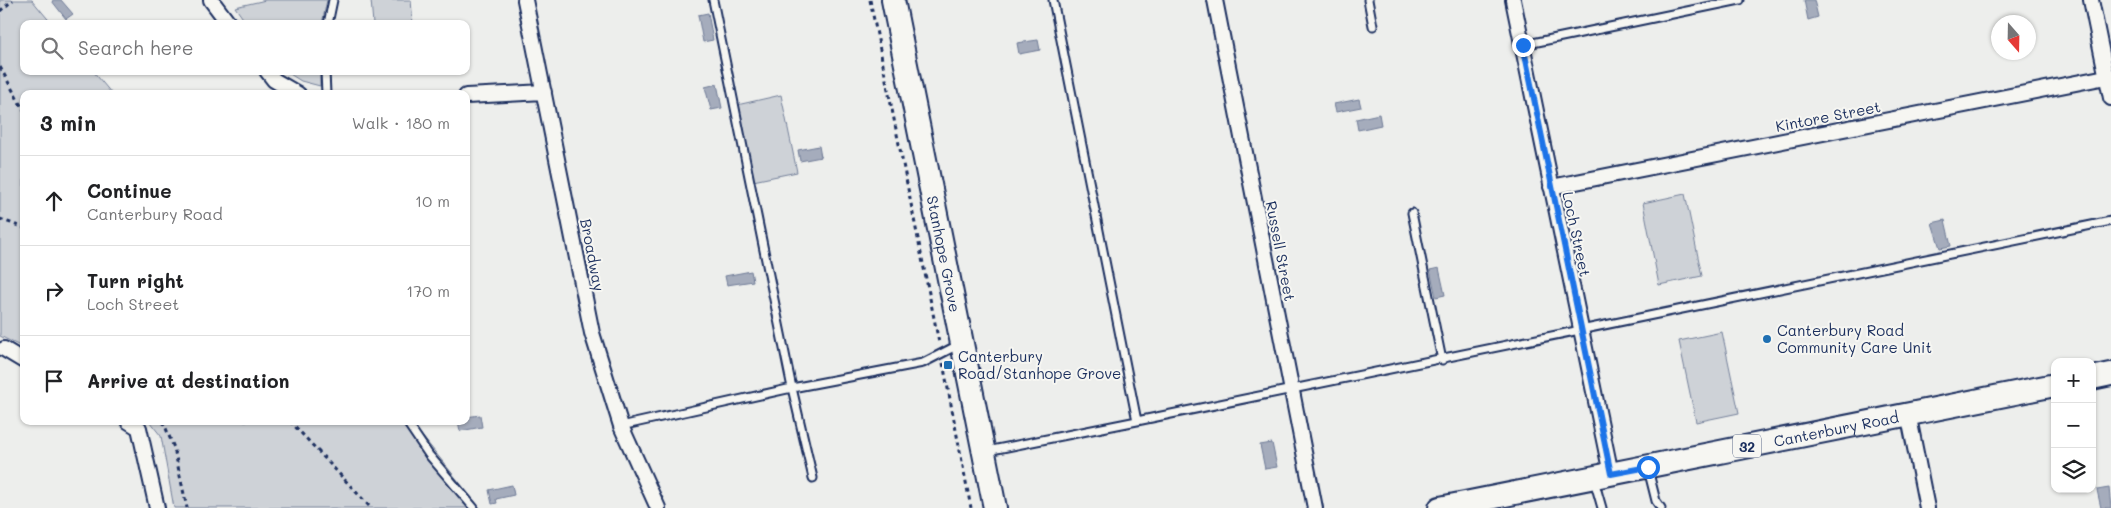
<!DOCTYPE html>
<meta charset="utf-8">
<style>
body{margin:0;font-family:Mali,sans-serif;background:#f2f2f2;color:#202124}
.controls{position:absolute;right:15px;bottom:15px;display:grid;overflow:hidden;border-radius:10px;box-shadow:0 1px 4px #0004}
.controls button{width:45px;height:45px;display:grid;place-items:center;padding:0;border:0;border-bottom:1px solid #e0e0e0;background:#fff;color:#202124;font:25px sans-serif}
.compass{position:absolute;left:1991px;top:15px;width:45px;height:45px;border-radius:50%;background:#fff;box-shadow:0 1px 4px #0004;rotate:160deg}
.stop{position:absolute;width:15px;height:15px;margin:-11px;border:4px solid #1a73e8;border-radius:50%;background:#fff}
.stop.end{background:#1a73e8;border-color:#fff;box-shadow:0 1px 5px #0008}
.list{margin:0;padding:0;list-style:none}
h2{display:flex;justify-content:space-between;align-items:center;height:65px;margin:0;padding:0 20px;font-size:21px}
h2 small{font-size:16px;font-weight:400;color:#757577}
.list li{display:grid;grid-template-columns:32px 1fr auto;gap:15px;align-items:center;box-sizing:border-box;height:90px;padding:0 20px;border-top:1px solid #e0e0e0}
.list b{display:block;font-size:19px;white-space:nowrap}
.list p{margin:0;font-size:16px;white-space:nowrap;color:#757577}
.list em{font-size:16px;font-style:normal;color:#757577}
.icon{flex:none;width:28px;height:28px;fill:none;stroke:currentColor;stroke-width:2;stroke-linecap:round;stroke-linejoin:round}
.map{position:relative;flex:none;width:2111px;height:508px;overflow:hidden}
.search{position:absolute;background:#fff;box-shadow:0 1px 4px #0004;left:20px;top:20px;width:450px;height:55px;display:flex;align-items:center;gap:12px;box-sizing:border-box;padding:0 18px;border-radius:10px;color:#757577;font-size:19px}
.panel{position:absolute;background:#fff;box-shadow:0 1px 4px #0004;left:20px;top:90px;width:450px;height:335px;border-radius:10px}
.map>svg:first-child{display:block}
</style>
<div class="map">
<svg width="2111" height="508" viewBox="0 0 2111 508">
<rect width="100%" height="100%" fill="#edeeec"/>
<filter id="ink" filterUnits="userSpaceOnUse"><feTurbulence type="fractalNoise" baseFrequency=".02" numOctaves="2"/><feDisplacementMap in="SourceGraphic" scale="10" xChannelSelector="R" yChannelSelector="G"/><feConvolveMatrix kernelMatrix="1 2 1 2 8 2 1 2 1" color-interpolation-filters="sRGB"/></filter>
<g filter="url(#ink)">
<!-- green -->
<path fill="#ced2d7" stroke="#74809a" d="M0,0H32L52,24H24V71H93L112,94H24V348L0,336Z
M266,0H327L322,24H247L235,7Z
M371,0H411L413,24H373Z
M285,71H320V86L301,81Z
M781,95L797,172L753,181L737,105Z
M1685,194L1702,276L1659,285L1643,203Z
M1722,332L1739,413L1696,422L1679,341Z
M149,421H410L480,508H174L161,436Z"/>
<!-- water -->
<path fill="#a5acbc" stroke="#6e7a96" d="M54,0H61L73,14L66,19L52,1Z
M1804,0H1814L1818,17L1808,20Z
M708,13L713,40L703,42L698,15Z
M1038,40L1040,50L1019,54L1017,43Z
M717,84L722,108L711,110L705,87Z
M1359,99L1361,107L1336,112L1334,104Z
M1379,114L1381,125L1358,130L1356,119Z
M819,146L821,157L800,161L798,150Z
M1945,220L1951,246L1940,248L1932,223Z
M1439,268L1445,295L1436,297L1430,270Z
M751,271L753,281L727,285L725,276Z
M480,415L482,427L460,431L458,421H466V417Z
M1272,443L1277,467L1265,469L1260,445Z
M512,485L514,495L496,499L497,503L492,504L489,490Z
M2109,488L2111,508H2101L2097,490Z"/>
<g fill="none" stroke-linecap="round" stroke-linejoin="round">
<defs>
<path id="service" d="M713,0L792,388L813,478
M1368,0L1373,26
M328,24L333,0
M1523,45L1740,0
M325,71L326,94
M1412,213L1442,360
M406,421L429,455L474,508
M1137,421L2111,221
M621,426L792,388L923,363L958,345
M987,451L1137,421L1053,0
M1648,469L1656,501L1661,508
M1594,480L1602,508"/>
<path id="minor" d="M211,0L229,24
M525,0L592,333L621,426L658,508
M1215,0L1315,508
M1513,0L1611,474
M2091,0L2111,98
M267,71L274,80L298,94
M466,96L544,92
M1551,187L2111,76
M4,349L24,361
M1908,413L1927,508
M128,421L139,428L157,508"/>
<g id="primary">
<path id="s1" d="M893,0L995,508"/>
<path d="M2092,378L2111,374"/>
<path id="s2" d="M1440,508L2055,385"/>
</g>
</defs>
<!-- service casing -->
<use href="#service" stroke="#1b2f5e" stroke-width="11"/>
<!-- minor casing -->
<use href="#minor" stroke="#1b2f5e" stroke-width="18"/>
<!-- primary casing -->
<use href="#primary" stroke="#1b2f5e" stroke-width="26"/>
<!-- path -->
<path stroke="#1b2f5e" stroke-width="3" stroke-dasharray="4 4" stroke-linecap="butt" d="M870,0L939,343
M0,11L13,0
M0,67L24,111
M0,219L24,228
M943,363L971,508
M163,421L174,448L187,508
M290,421L371,508"/>
<!-- service -->
<use href="#service" stroke="#f6f6f2" stroke-width="7"/>
<!-- minor -->
<use href="#minor" stroke="#f6f6f2" stroke-width="14"/>
<!-- primary -->
<use href="#primary" stroke="#f6f6f2" stroke-width="22"/>
</g>
</g>
<g fill="none" stroke-linecap="round" stroke-linejoin="round" filter="url(#ink)">
<!-- route -->
<path stroke="#1a73e8" stroke-width="6" d="M1523,45L1611,474L1648,467"/>
</g>
<!-- markers -->
<g fill="#1f6fb2" stroke="#f6f6f2" stroke-width="2">
<circle cx="1767" cy="339" r="5"/>
<rect x="943" y="360" width="10" height="10" rx="2.5"/>
</g>
<g text-anchor="middle" dominant-baseline="central" stroke-width="4" stroke-linejoin="round" paint-order="stroke">
<!-- shield labels -->
<rect fill="#f6f6f2" stroke="#5d6b8a" stroke-width="1" x="1733" y="434.5" width="28" height="23" rx="4"/>
<g font-size="14" font-weight="bold" fill="#1b2f5e">
<text x="1747" y="446">32</text>
</g>
<!-- street labels -->
<g font-size="15" fill="#1b2f5e" stroke="#f6f6f2">
<text transform="translate(1828 116) rotate(-11)">Kintore Street</text>
<text transform="translate(1577 234) rotate(78)">Loch Street</text>
<text transform="translate(1281 251) rotate(79)">Russell Street</text>
<text stroke="none"><textPath href="#s1" startOffset="259">Stanhope Grove</textPath></text>
<text transform="translate(593 255) rotate(79)">Broadway</text>
<text stroke="none"><textPath href="#s2" startOffset="404">Canterbury Road</textPath></text>
</g>
<!-- poi labels -->
<g font-size="15" fill="#1b2f5e" stroke="#f6f6f2" text-anchor="start">
<text x="1777" y="330">Canterbury Road<tspan x="1777" dy="17">Community Care Unit</tspan></text>
<text x="958" y="356">Canterbury<tspan x="958" dy="17">Road/Stanhope Grove</tspan></text>
</g>
</g>
</svg>
<div class="controls">
<button>+</button>
<button>−</button>
<button><svg class="icon" aria-label="layers" viewBox="0 0 24 24"><path d="M12 4l9 5-9 5-9-5zM3 14l9 5 9-5"/></svg></button>
</div>
<svg class="compass" viewBox="-18 -18 36 36"><path d="M0-13l5 13h-10z" fill="#e53935"/><path d="M0 13l5-13h-10z" fill="#757577"/></svg>
<div class="stop" style="left:1648px;top:467px"></div>
<div class="stop end" style="left:1523px;top:45px"></div>
<div class="search"><svg class="icon" aria-label="search" viewBox="0 0 24 24"><circle cx="10" cy="10" r="6"/><path d="M15 15l6 6"/></svg>Search here</div>
<section class="panel">
<h2>3 min<small>Walk · 180 m</small></h2>
<ul class="list">
<li><svg class="icon" aria-label="ahead" viewBox="0 0 24 24"><path d="M12 20V5M6 11l6-6 6 6"/></svg><div><b>Continue</b><p>Canterbury Road</p></div><em>10 m</em></li>
<li><svg class="icon" aria-label="right" viewBox="0 0 24 24"><path d="M7 20v-9h11M14 6l5 5-5 5"/></svg><div><b>Turn right</b><p>Loch Street</p></div><em>170 m</em></li>
<li><svg class="icon" aria-label="arrive" viewBox="0 0 24 24"><path d="M6 21V4h12l-3 4 3 4H6"/></svg><div><b>Arrive at destination</b></div></li>
</ul>
</section>
</div>
